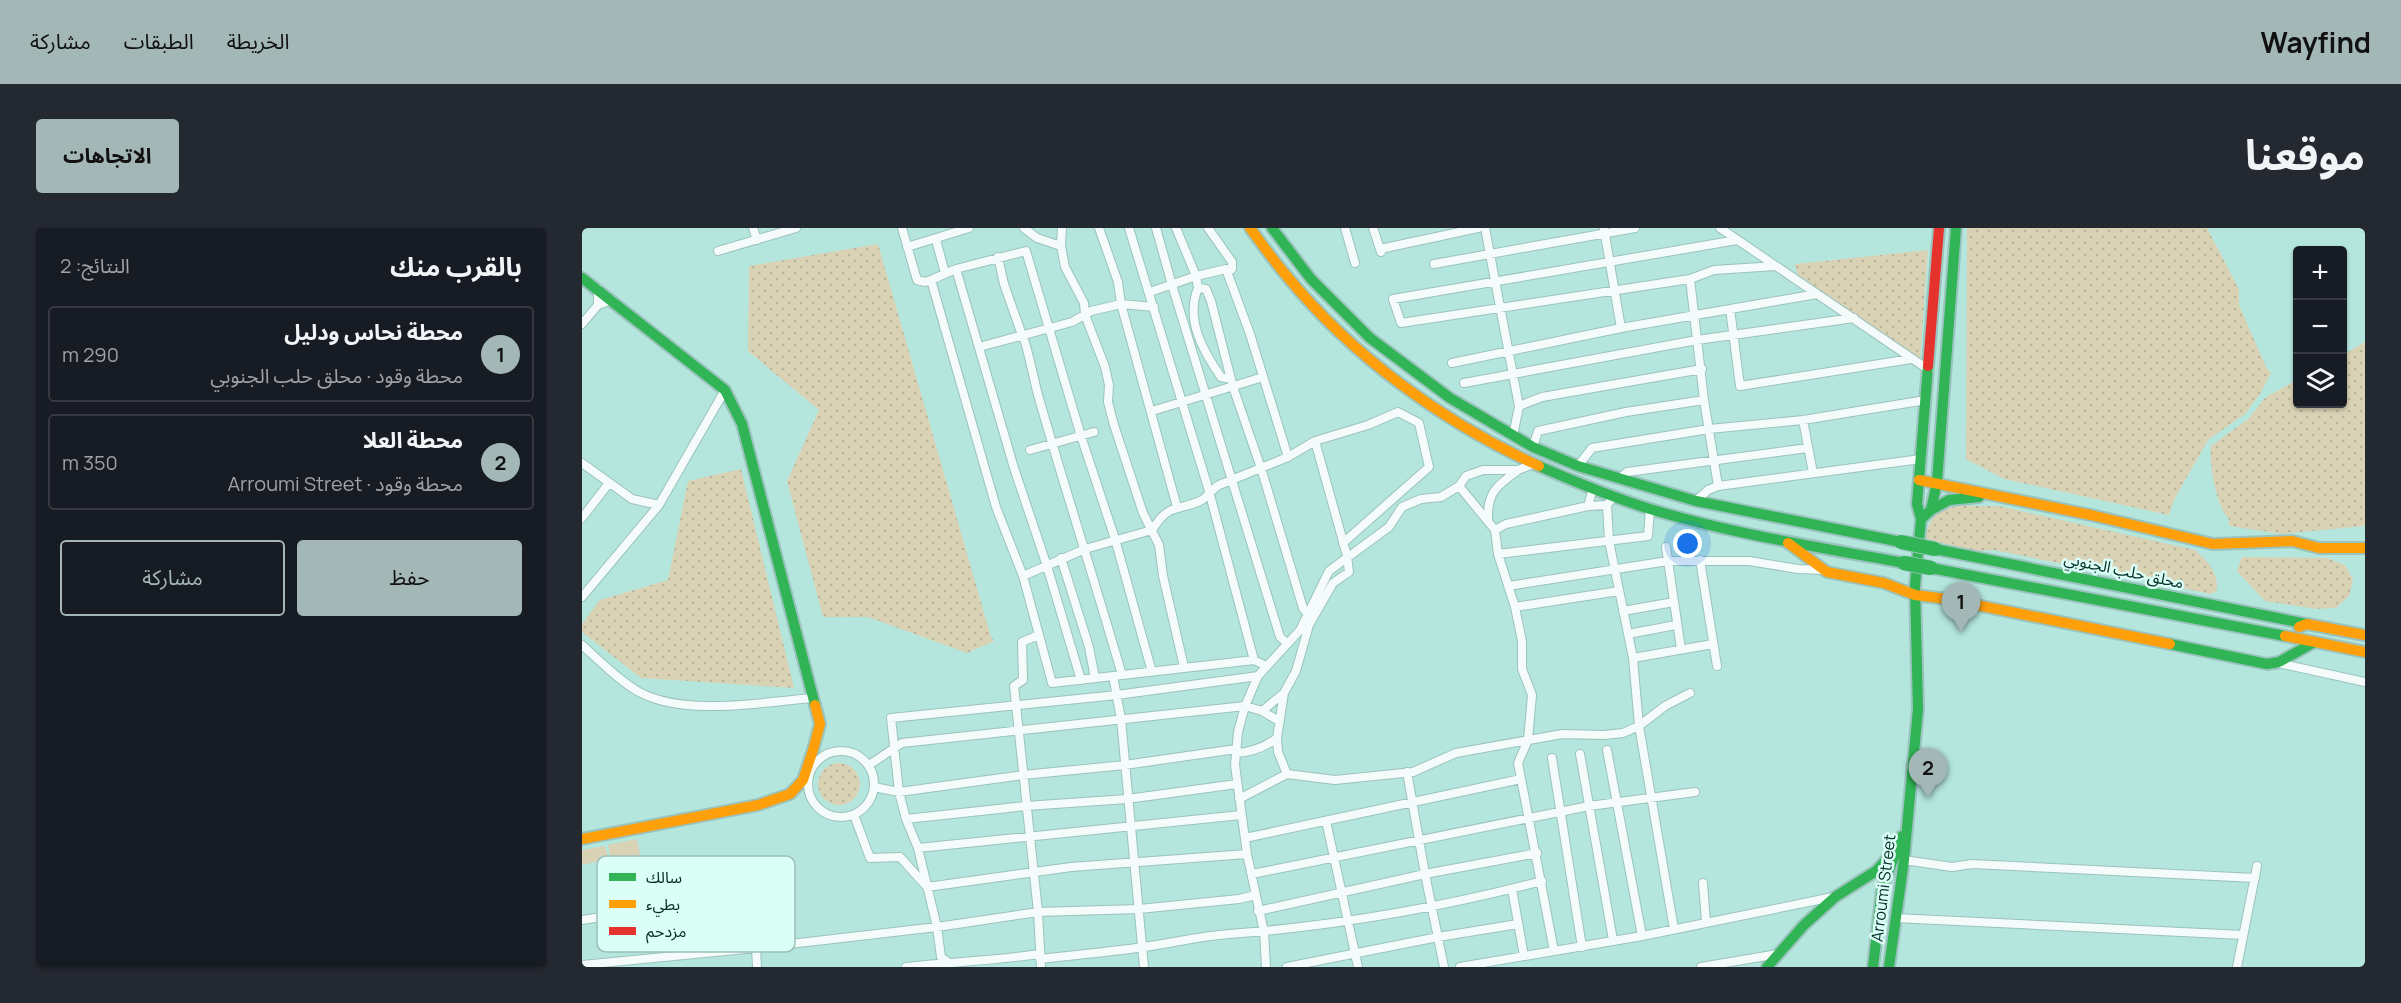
<!DOCTYPE html>
<html lang="ar">
<meta charset="utf-8">
<style>
body{margin:0;font-family:Manrope,"Noto Sans Arabic",sans-serif;background:#242831;color:#f1f3f6;direction:rtl}
.controls{position:absolute;right:18px;top:18px;display:grid;overflow:hidden;border-radius:6px;box-shadow:0 2px 4px #0004}
.controls button{width:54px;height:54px;display:grid;place-items:center;padding:0;border:0;border-bottom:2px solid #363941;background:#171b24;color:#f1f3f6;font:30px sans-serif}
.you{position:absolute;left:1106px;top:316px;width:21px;height:21px;margin:-15px;border:4px solid #fff;border-radius:50%;background:#1a73e8;box-shadow:0 0 0 9px #1a73e833}
.badge{display:grid;place-items:center;width:39px;height:39px;border-radius:50%;background:#a2b7b6;color:#111;font-size:20px;font-weight:700}
.pin{position:absolute;translate:-50% -50px;filter:drop-shadow(0 2px 3px #0008)}
.pin::after{content:'';position:absolute;top:32px;width:21px;height:18px;background:inherit;clip-path:polygon(0 0,100% 0,50% 100%)}
.list{margin:0;padding:0;list-style:none}
h2{display:flex;justify-content:space-between;align-items:center;height:78px;margin:0;padding:0 24px;font-size:26px}
h2 small{font-size:20px;font-weight:400;color:#9ea1a6}
.list li{display:grid;grid-template-columns:39px 1fr auto;gap:18px;align-items:center;box-sizing:border-box;height:96px;margin:0 12px 12px;padding:0 12px;border:2px solid #363941;border-radius:6px}
.list b{display:block;font-size:22px;white-space:nowrap}
.list p{margin:0;font-size:20px;white-space:nowrap;color:#9ea1a6}
.list em{font-size:20px;font-style:normal;color:#9ea1a6}
.actions{display:flex;gap:12px;padding:18px 24px}
.actions a{flex:1;padding:14px 0;border:2px solid #a2b7b6;border-radius:6px;text-align:center;font-size:21px;color:#a2b7b6}
.actions .main{background:#a2b7b6;color:#111}
.icon{flex:none;width:33px;height:33px;fill:none;stroke:currentColor;stroke-width:2;stroke-linecap:round;stroke-linejoin:round}
.map{position:relative;flex:none;width:1783px;height:739px;overflow:hidden;direction:ltr;border-radius:6px}
header{display:flex;align-items:center;gap:36px;box-sizing:border-box;height:84px;padding:0 30px;background:#a2b7b6;color:#111}
header strong{font-size:28px}
nav{display:flex;gap:33px;margin-inline-start:auto;font-size:21px}
.intro{display:flex;align-items:center;justify-content:space-between;box-sizing:border-box;height:144px;padding:0 36px}
h1{margin:0;font-size:42px}
.button{padding:15px 27px;border-radius:6px;background:#a2b7b6;color:#111;font-size:21px;font-weight:700}
main{display:flex;gap:36px;padding:0 36px}
aside{flex:1;background:#171b24;border-radius:6px;box-shadow:0 2px 4px #0004}
.map>svg:first-child{display:block}
</style>
<header>
<strong>Wayfind</strong>
<nav><a>الخريطة</a><a>الطبقات</a><a>مشاركة</a></nav>
</header>
<div class="intro"><h1>موقعنا</h1><a class="button">الاتجاهات</a></div>
<main>
<div class="map">
<svg width="1783" height="739" viewBox="0 0 1783 739">
<defs>
<pattern id="grass-dots" width="8" height="8" patternUnits="userSpaceOnUse" patternTransform="scale(1.5)"><rect width="8" height="8" fill="#dad2b4"/><path d="M2 2h.1M6 6h.1" fill="none" stroke="#b9b59b" stroke-width="1.8" stroke-linecap="round"/></pattern>
</defs>
<rect width="100%" height="100%" fill="#b4e6de"/>
<!-- grass -->
<path fill="url(#grass-dots)" d="M1385,0H1625L1657,61V77L1684,139L1689,145L1678,166L1663,186L1626,212L1593,270L1587,287L1422,251L1384,231Z
M296,16L409,409L412,413L385,425L286,389H241L205,253L237,182L166,123L167,38Z
M1346,22L1338,131L1215,46L1213,36Z
M1783,114V298L1700,306L1647,298V291C1634,279 1627,236 1629,218L1666,191L1684,169L1715,152L1716,176H1760L1761,127Z
M159,241L212,460L59,450L0,404V396L18,372L86,352L106,253Z
M1375,278H1416L1613,322C1626,333 1636,344 1635,362L1629,366L1412,322L1394,323L1344,311C1346,290 1354,283 1375,278Z
M1660,329L1745,330L1763,337L1771,352L1767,368L1754,380L1734,381L1683,373L1655,343Z
M236 556a21 21 0 1 1 42 0a21 21 0 1 1-42 0Z"/>
<!-- garden -->
<path fill="#dad2b4" d="M55,611L60,637L31,643L26,617Z
M23,618L27,631L0,637V622Z"/>
<g fill="none" stroke-linecap="round" stroke-linejoin="round">
<defs>
<path id="street" d="M171,0L175,12
M320,0L335,52L343,54L349,52L374,41L444,23L499,208L533,311L570,444
M442,0L455,10L479,18
M480,0L479,18L483,39L502,75L503,87L523,139L527,157L526,174L532,197L561,285L577,317L581,348L602,439
M517,0L536,54L539,76L595,279
M547,0L627,263L672,432
M574,0L590,57L698,409L705,415
M594,0L614,48L616,60L624,61L629,73L651,159L679,240L721,380L725,385
M626,0L650,34V41L645,44
M763,0L773,35
M791,0L799,24
M903,0L937,178L931,208
M1138,0L1347,142
M1022,1L1039,100
M354,12L363,45
M1155,12L811,71L819,95L1108,51L1132,42L1194,38
M325,19L387,0
M798,21L896,0
M136,23L214,0
M416,29L422,56L440,107C444,111 453,157 456,167C483,261 513,354 540,447
M852,36L1053,0
M374,41L432,240L465,338L499,452
M1108,51L1122,172L1136,258
M349,52L414,279L441,348L470,455L672,432L684,438
M616,60C603,92 621,123 639,149L649,151
M16,61V77L30,72
M568,64L614,48L644,41L668,106L706,229
M1148,81L1158,158L1329,131
M0,96L16,77
M397,119L490,94L509,83L539,76L572,79
M870,135L1039,100L1235,66
M882,155L1115,112L1272,90
M937,178L960,169L1120,141
M570,183L681,149
M1221,192L1231,245
M951,219L956,203L1044,184L1122,172
M448,222L512,204
M0,235L50,271L77,277L143,162
M996,238L1010,220L1127,201L1221,192L1344,172
M1037,251L1045,244L1226,220
M877,258L913,302L916,326L933,379L940,413V441L950,467L946,512L936,535L972,723
M1032,268L1025,277L1027,313L1051,430L1057,498L1092,701
M1114,273L1126,262L1136,258L1339,231
M1006,278L1025,277
M0,290L27,255
M906,292C905,265 914,258 935,243
M913,302L924,296L1006,278L1011,260
M1084,319L1099,421
M916,326L1066,308L1068,280
M479,330L507,419L513,450
M1118,332L1135,438
M441,348L503,321L570,302C587,275 593,284 618,273C625,270 630,261 637,257L706,229L733,213L786,197L816,184L837,195L847,239L761,315
M926,358L1086,333H1167L1216,341L1240,342
M0,369L77,277
M933,379L1037,363
M1041,383L1092,374
M1046,406L1094,397
M457,407L440,414L441,452L432,458L456,684L459,739
M0,417C18,433 36,452 57,464C104,489 180,474 231,470
M1051,430L1131,416
M1696,435L1783,454
M531,448L539,491L562,739
M680,483L702,465
M1025,522L1060,708
M226 556a33 33 0 1 1 66 0a33 33 0 1 1-66 0Z
M654,525C669,524 683,519 695,510
M998,526L1031,712
M970,530L1000,719
M287,537L320,515L663,478L680,483L697,493
M825,544L843,646L862,739
M705,546L696,524L695,510L702,465L714,443L727,397L751,355L767,344L765,328L733,213
M292,559L317,564L441,547L543,537L654,521
M657,571L705,546L753,552L831,544L874,525L980,506L1022,507L1041,505L1057,498L1083,478L1108,465
M272,587L288,630L318,629L345,659L489,639L665,626
M324,591L444,578L545,571L655,556
M744,593L776,739
M663,610L939,551
M336,620L659,587
M1322,632L1370,639L1390,636L1673,650
M670,646L1007,578L1113,564
M1121,655L1124,694
M930,661L942,728
M676,683L843,646L955,625
M1313,690L1661,707
M0,692L64,682
M174,720L355,699L456,684L557,681L657,671L674,667
M458,731C492,727 527,724 562,719C590,715 619,708 647,706C753,698 857,680 960,653
M0,737L174,720L175,739
M324,739C368,734 413,733 457,726
M367,739L366,734L359,729L355,699L336,620L324,591L317,564L309,490L535,467L676,448
M684,739L682,704L665,626L653,537L656,504L663,478L676,448L718,402L747,343L807,299L820,279L839,271L859,269L877,258L884,248L901,242H936L951,236
M705,739L856,709L936,696
M878,739L1060,708L1251,669
M1119,739L1196,726
M1655,739L1675,638"/>
<path id="fast" d="M690,0L729,51L788,110L868,170L951,219L996,238L1114,273L1319,314
M0,50L143,162L160,196L233,477
M957,238C993,254 1030,269 1068,281C1150,306 1237,319 1322,335
M1349,282L1367,272L1397,269
M1339,291L1349,282L1355,254L1374,0
M1353,321L1725,396
M1349,340L1703,408
M1588,416L1685,436L1697,434L1731,415
M1185,739L1222,697L1253,669L1294,643L1313,622
M1291,739L1300,661L1320,608
M1307,739L1322,632L1336,481L1333,358L1339,291L1335,276L1346,138"/>
<path id="slow" d="M668,0C680,16 691,32 704,47C770,128 862,195 957,238
M1337,252L1509,287L1631,316L1710,313L1737,320H1783
M1206,315L1245,344L1302,355L1333,367L1365,371L1588,416
M1717,399L1725,396L1783,407
M1703,408L1783,424
M0,611L176,577L208,566L221,552L231,522L238,496L233,477"/>
<path id="jam" d="M1346,138L1357,0"/>
</defs>
<!-- street casing -->
<use href="#street" stroke="#9bc3bd" stroke-width="10"/>
<!-- fast casing -->
<use href="#fast" stroke="#9bc3bd" stroke-width="14"/>
<!-- slow casing -->
<use href="#slow" stroke="#9bc3bd" stroke-width="14"/>
<!-- jam casing -->
<use href="#jam" stroke="#9bc3bd" stroke-width="14"/>
<!-- street -->
<use href="#street" stroke="#f4fbfa" stroke-width="8"/>
<!-- fast -->
<use href="#fast" stroke="#30b455" stroke-width="10"/>
<!-- slow -->
<use href="#slow" stroke="#ff9f0a" stroke-width="10"/>
<!-- jam -->
<use href="#jam" stroke="#e5322d" stroke-width="10"/>
<defs>
<path id="fast-bridge" d="M1319,314L1353,321
M1322,335L1349,340"/>
</defs>
<!-- fast-bridge casing -->
<use href="#fast-bridge" stroke="#9bc3bd" stroke-width="16" stroke-linecap="butt"/>
<!-- fast-bridge -->
<use href="#fast-bridge" stroke="#30b455" stroke-width="14"/>
</g>
<g text-anchor="middle" dominant-baseline="central" stroke-width="5" stroke-linejoin="round" paint-order="stroke">
<!-- street labels -->
<g font-size="16" fill="#032e28" stroke="#dbfef6">
<text transform="translate(1542 342) rotate(12)">محلق حلب الجنوبي</text>
<text transform="translate(1301 660) rotate(-83)">Arroumi Street</text>
</g>
</g>
<!-- legend -->
<rect x="15" y="628" width="198" height="96" rx="9" fill="#dbfef6" stroke="#9ac0b8" stroke-width="1.5"/>
<rect x="27" y="645" width="27" height="8" fill="#30b455"/>
<rect x="27" y="672" width="27" height="8" fill="#ff9f0a"/>
<rect x="27" y="699" width="27" height="8" fill="#e5322d"/>
<g font-size="16" fill="#032e28">
<text x="64" y="655">سالك</text>
<text x="64" y="682">بطيء</text>
<text x="64" y="709">مزدحم</text>
</g>
</svg>
<div class="controls">
<button>+</button>
<button>−</button>
<button><svg class="icon" aria-label="layers" viewBox="0 0 24 24"><path d="M12 4l9 5-9 5-9-5zM3 14l9 5 9-5"/></svg></button>
</div>
<div class="you"></div>
<div class="pin badge" style="left:1379px;top:404px">1</div>
<div class="pin badge" style="left:1346px;top:570px">2</div>
</div>
<aside>
<h2>بالقرب منك<small>النتائج: 2</small></h2>
<ul class="list">
<li><span class="badge">1</span><div><b>محطة نحاس ودليل</b><p>محطة وقود · محلق حلب الجنوبي</p></div><em>290 m</em></li>
<li><span class="badge">2</span><div><b>محطة العلا</b><p>محطة وقود · Arroumi Street</p></div><em>350 m</em></li>
</ul>
<div class="actions"><a class="main">حفظ</a><a>مشاركة</a></div>
</aside>
</main>
